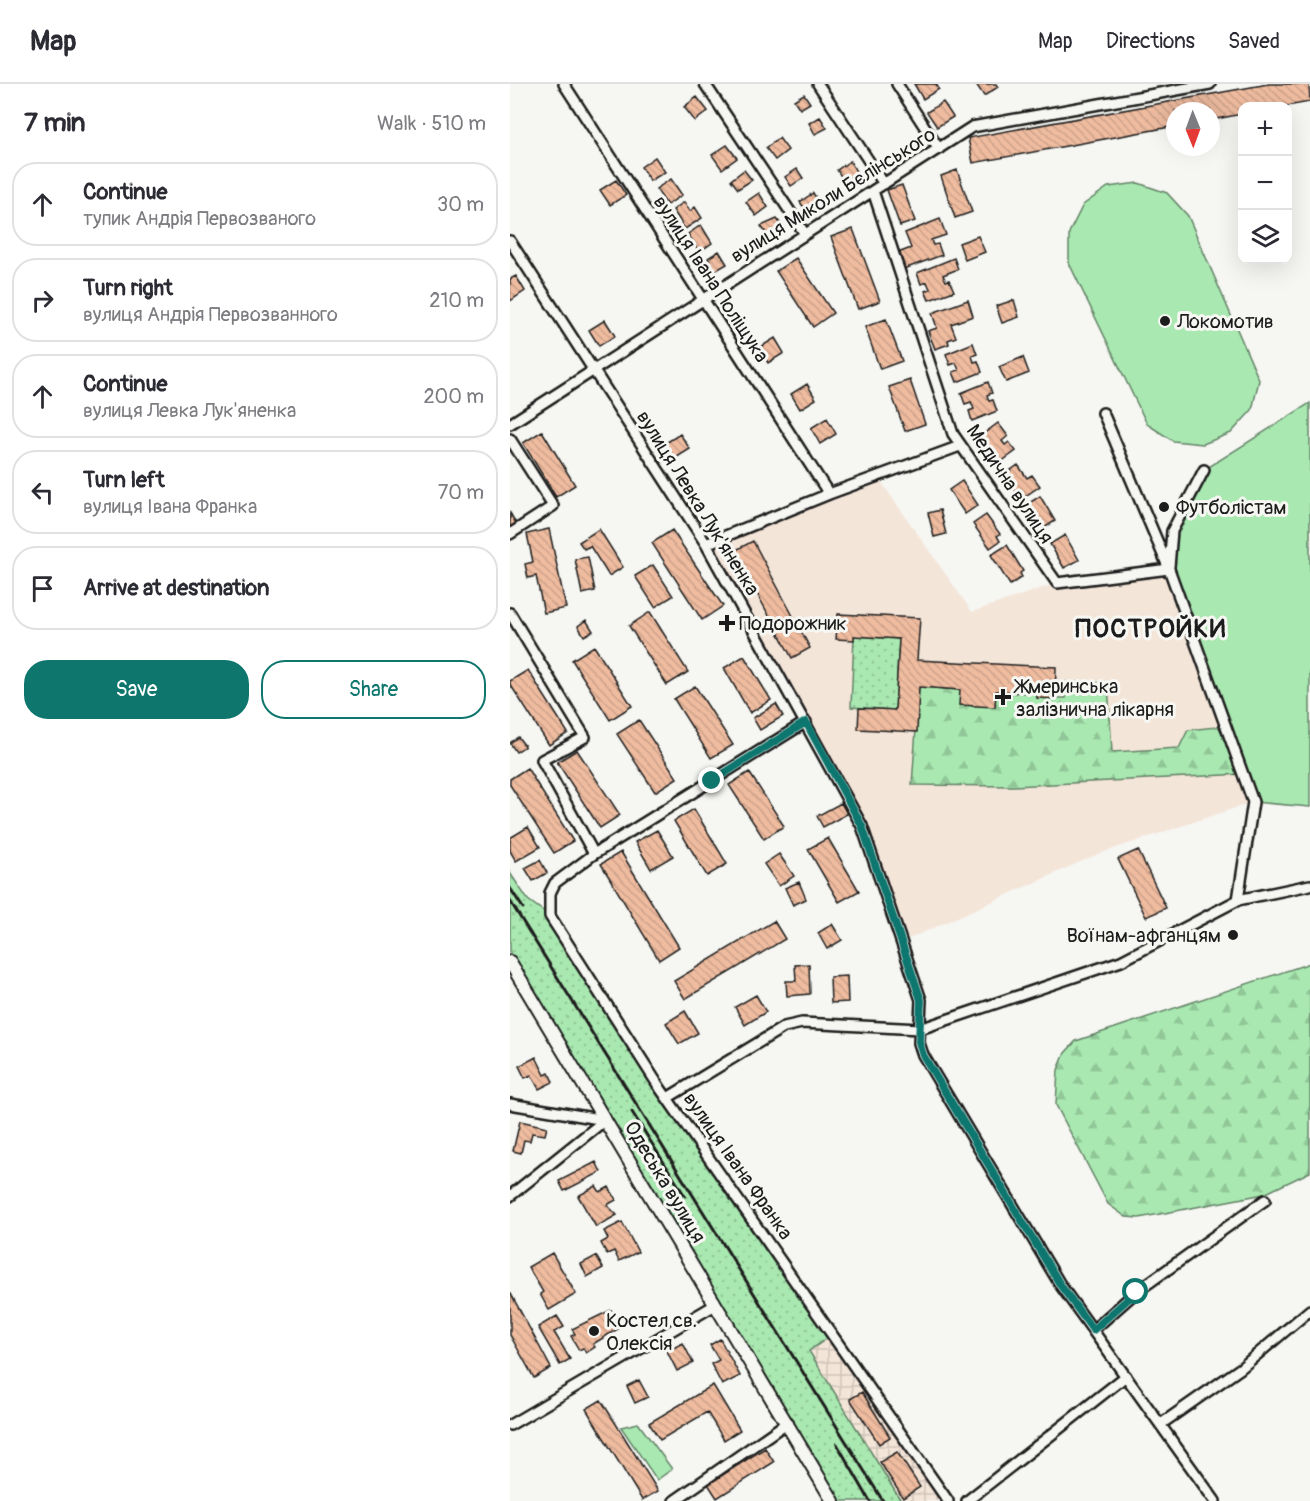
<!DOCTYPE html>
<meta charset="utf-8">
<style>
body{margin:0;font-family:Pangolin,sans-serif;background:#f7f7f7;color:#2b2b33}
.controls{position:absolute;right:18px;top:18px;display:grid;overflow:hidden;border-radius:12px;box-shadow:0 6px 24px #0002}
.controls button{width:54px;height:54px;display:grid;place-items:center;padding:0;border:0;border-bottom:2px solid #e1e1e2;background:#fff;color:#2b2b33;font:30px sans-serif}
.compass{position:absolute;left:656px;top:18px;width:54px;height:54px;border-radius:50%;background:#fff;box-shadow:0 6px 24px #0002;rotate:179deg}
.stop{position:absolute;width:18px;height:18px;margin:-14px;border:4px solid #0f766e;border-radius:50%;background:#fff}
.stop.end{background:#0f766e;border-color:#fff;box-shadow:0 2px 6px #0008}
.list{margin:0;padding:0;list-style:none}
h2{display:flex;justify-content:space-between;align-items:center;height:78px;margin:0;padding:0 24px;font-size:26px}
h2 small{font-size:20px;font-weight:400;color:#7c7c81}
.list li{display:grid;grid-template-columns:39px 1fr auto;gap:18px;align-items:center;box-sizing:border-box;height:84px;margin:0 12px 12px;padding:0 12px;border:2px solid #e1e1e2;border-radius:24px}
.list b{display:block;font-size:22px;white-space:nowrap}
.list p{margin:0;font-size:20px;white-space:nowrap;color:#7c7c81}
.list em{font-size:20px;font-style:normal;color:#7c7c81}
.actions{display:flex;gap:12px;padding:18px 24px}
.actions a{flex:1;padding:14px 0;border:2px solid #0f766e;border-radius:24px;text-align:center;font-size:21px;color:#0f766e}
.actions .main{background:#0f766e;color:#fff}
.icon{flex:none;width:33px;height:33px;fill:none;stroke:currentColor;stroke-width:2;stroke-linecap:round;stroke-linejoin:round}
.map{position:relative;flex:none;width:800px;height:1417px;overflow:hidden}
header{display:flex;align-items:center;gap:36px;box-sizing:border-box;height:84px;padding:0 30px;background:#fff;border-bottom:2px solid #e1e1e2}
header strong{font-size:28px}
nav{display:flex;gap:33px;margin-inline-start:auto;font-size:21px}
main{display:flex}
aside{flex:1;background:#fff}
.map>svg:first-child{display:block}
</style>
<header>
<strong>Map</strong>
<nav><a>Map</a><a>Directions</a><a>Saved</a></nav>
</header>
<main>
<aside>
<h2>7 min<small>Walk · 510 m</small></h2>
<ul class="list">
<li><svg class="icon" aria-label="ahead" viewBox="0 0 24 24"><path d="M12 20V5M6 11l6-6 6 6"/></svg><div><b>Continue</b><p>тупик Андрія Первозваного</p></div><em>30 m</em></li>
<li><svg class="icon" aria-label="right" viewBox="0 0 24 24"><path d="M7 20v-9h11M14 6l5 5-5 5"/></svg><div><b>Turn right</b><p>вулиця Андрія Первозванного</p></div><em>210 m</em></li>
<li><svg class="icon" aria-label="ahead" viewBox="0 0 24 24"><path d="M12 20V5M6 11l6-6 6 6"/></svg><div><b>Continue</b><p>вулиця Левка Лук'яненка</p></div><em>200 m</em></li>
<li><svg class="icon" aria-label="left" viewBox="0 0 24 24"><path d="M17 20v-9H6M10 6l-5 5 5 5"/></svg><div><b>Turn left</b><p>вулиця Івана Франка</p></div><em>70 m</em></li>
<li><svg class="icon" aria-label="arrive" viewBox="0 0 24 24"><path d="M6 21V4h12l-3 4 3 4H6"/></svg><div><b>Arrive at destination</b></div></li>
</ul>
<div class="actions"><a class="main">Save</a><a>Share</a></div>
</aside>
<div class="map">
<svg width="800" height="1417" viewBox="0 0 800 1417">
<defs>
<pattern id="industrial-grid" width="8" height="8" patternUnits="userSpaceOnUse" patternTransform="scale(1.5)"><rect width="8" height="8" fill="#f4e5d9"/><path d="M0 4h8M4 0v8" fill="none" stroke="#d1c4ba"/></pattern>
<pattern id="grass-dots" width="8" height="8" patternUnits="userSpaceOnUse" patternTransform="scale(1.5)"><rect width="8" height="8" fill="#a9e9b1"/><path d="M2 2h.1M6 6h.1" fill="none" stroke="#91c798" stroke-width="1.8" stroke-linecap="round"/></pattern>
<pattern id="forest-firs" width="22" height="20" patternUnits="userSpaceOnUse" patternTransform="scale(1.5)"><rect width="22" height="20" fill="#a9e9b1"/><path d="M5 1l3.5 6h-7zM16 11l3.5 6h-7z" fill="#91c798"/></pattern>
<pattern id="building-back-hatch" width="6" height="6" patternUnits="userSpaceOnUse" patternTransform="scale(1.5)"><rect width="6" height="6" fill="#efbca0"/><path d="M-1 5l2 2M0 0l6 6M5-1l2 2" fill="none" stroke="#cca189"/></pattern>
</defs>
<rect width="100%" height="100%" fill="#f6f6f2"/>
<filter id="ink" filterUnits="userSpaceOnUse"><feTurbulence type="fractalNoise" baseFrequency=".0167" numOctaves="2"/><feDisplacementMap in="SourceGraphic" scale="12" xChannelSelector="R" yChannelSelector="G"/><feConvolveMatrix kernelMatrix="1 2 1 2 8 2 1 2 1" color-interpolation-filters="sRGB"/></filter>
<g filter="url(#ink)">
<!-- built -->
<path fill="#f4e5d9" d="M367,392L462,528L547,499L659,485L743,718L588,770L392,858L352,742L196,460Z"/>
<!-- industrial -->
<path fill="url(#industrial-grid)" d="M322,1251L438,1417H391L299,1267Z"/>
<!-- grass -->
<path fill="url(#grass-dots)" stroke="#628266" stroke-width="1.5" d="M344,552L389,555L385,626L341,623Z
M0,789L18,816L40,832L150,1004L322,1251L299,1267L391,1417H323L0,878Z"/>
<!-- forest -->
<path fill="url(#forest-firs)" stroke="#628266" stroke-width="1.5" d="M556,598L598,599L602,668L669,664L678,646L716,642L733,690L504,702L402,701L409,603L450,606L485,623L486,607L527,609V614H556Z
M800,879V1088L754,1110L629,1134L616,1133L598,1120L546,1021L548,986L555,969L566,957Z"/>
<!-- park -->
<path fill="#a9e9b1" stroke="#628266" stroke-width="1.5" d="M628,99L657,109L678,132L749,296L742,326L721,349L693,360L663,357L637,340L559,179V149L573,121L598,103Z
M800,319V723L743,718L659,485L662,447L694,386Z
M128,1339L162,1385L147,1396L111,1343Z"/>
<!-- building -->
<path fill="url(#building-back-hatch)" stroke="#1c1c1c" stroke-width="1.5" d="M404,0H426L429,5L413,15Z
M466,0H486L488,3L474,12Z
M758,0H799L800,18L777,22H732V30L701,36V27H665V42L463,79L458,54Z
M294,10L300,19L290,25L284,16Z
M187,13L198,27L185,37L174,23Z
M433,18L443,33L427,43L417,28Z
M310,33L317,44L305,50L299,39Z
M269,54L278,66L265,76L256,64Z
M217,61L227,74L212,85L202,71Z
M145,73L155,88L140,97L131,83Z
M340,77L347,89L334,97L327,86Z
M287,85L293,94L281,102L275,93Z
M234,86L242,96L228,105L221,96Z
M447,86L462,128L445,134L431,92Z
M161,95L172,111L157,121L146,105Z
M106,96L116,111L100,121L90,106Z
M392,101L405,137L390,142L377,106Z
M249,109L258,123L246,132L236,118Z
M303,109L308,117L295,125L290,118Z
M174,118L180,127L185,123L192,134L175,145L163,126Z
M267,135L274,145L260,155L251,142Z
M430,135L436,151L421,156L423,161L428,160L432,171L394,185L388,169L401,164L395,149Z
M191,141L202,159L189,168L178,150Z
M343,145L370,217L348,225L321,153Z
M468,152L475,168L455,176L449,159Z
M209,167L217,180L205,187L198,174Z
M286,174L323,229L303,243L266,187Z
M444,174L448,185L433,191L436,197L439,196L444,207L419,216L415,207L420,205L417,198L411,200L407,189Z
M6,192L15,207L0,217V195Z
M458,216L463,232L441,240L446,253L438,256L439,260L425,265L418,247L427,244L422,229Z
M504,216L509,233L492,239L486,222Z
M376,235L392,277L370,285L355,243Z
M95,236L105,252L89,262L79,246Z
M265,254L274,269L258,279L249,264Z
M463,259L467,270L462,272L464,278L468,277L472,288L447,298L443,288L449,286L446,279L440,281L436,270Z
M513,273L519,289L496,298L489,283Z
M400,296L415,340L395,347L379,303Z
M478,298L482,309L477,311L479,317L483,316L487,327L462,337L459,327L464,325L461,318L455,320L451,309Z
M297,300L306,315L290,325L281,310Z
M317,334L326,350L310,360L301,344Z
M488,339L498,352L492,357L495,361L499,358L506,367L488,380L468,354Z
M32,347L65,401L46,413L13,359Z
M170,350L180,365L164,375L154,360Z
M508,381L517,394L522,391L530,402L511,415L494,391Z
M452,397L468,421L455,430L439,406Z
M530,412L545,437L531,446L516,421Z
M430,426L436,450L424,453L418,429Z
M0,429L7,441L0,445Z
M476,431L490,450L487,452L490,457L480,464L463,440Z
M39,445L56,524L34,529L26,492L18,494L15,480L23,478L17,450Z
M89,445L113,483L99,492L80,462L74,465L69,458Z
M162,446L213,522L192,536L142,459Z
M555,451L569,476L554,484L540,460Z
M243,457L300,564L282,574L224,467Z
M497,461L513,487L510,489L512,493L500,501L481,471Z
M78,473L85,507L72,510L65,475Z
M143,481L163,512L145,523L125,492Z
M140,528L178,588L157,601L119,542Z
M328,530L410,534L407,576L546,583L545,615L527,614V609L486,607L485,623L449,621L450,606L409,603L407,648L348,645L349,624L385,626L389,555L344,552V556L326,555Z
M76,536L83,547L74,552L68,542Z
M84,562L122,622L100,636L62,576Z
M234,572L261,616L240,629L214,584Z
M18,586L58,649L39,661L0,600V597Z
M185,602L223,661L201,674L164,615Z
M266,620L273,632L250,646L243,634Z
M129,636L167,694L145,708L107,650Z
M8,653L15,662L6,668L0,659Z
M67,666L110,731L90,744L47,678Z
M17,684L63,757L44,769L0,701V695Z
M239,688L274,742L254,755L219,701Z
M331,719L337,730L313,743L307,732Z
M184,725L217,780L197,792L164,737Z
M18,743L30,763L6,777L0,767V754Z
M147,746L163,772L141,785L125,758Z
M318,754L349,807L329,818L298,765Z
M628,766L656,824L636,833L608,775Z
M111,768L169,863L149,876L91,780Z
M269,770L284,792L269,802L254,780Z
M30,776L37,789L23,797L15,784Z
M289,798L296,815L283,821L275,804Z
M264,837L275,855L175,915L164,897Z
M322,840L332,856L317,865L308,849Z
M299,880L300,910L277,912L276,897H286L285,881Z
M337,892L338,918L321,919L320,893Z
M246,911L256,928L235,941L225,923Z
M175,927L188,949L169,960L156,939Z
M26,973L35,991L39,989L43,998L29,1005L21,991L15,994L9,982Z
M10,1037L37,1043L35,1051L22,1049L20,1057L14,1056L11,1069L3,1067Z
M86,1078L91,1088L54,1107L49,1097Z
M86,1102L90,1108L99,1103L106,1116L97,1121L107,1131L86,1143L68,1112Z
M112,1138L128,1168L109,1177L104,1167L97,1170L91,1159L98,1155L94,1147Z
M42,1169L66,1210L39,1226L30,1210L33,1208L18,1183Z
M86,1172L93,1184L77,1193L71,1180Z
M0,1208L41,1284L24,1294L0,1251Z
M101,1226L111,1243L83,1260L85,1263L76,1269L73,1264L69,1266L61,1252L65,1250L62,1245Z
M47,1232L54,1243L44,1248L60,1275L50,1281L28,1243Z
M210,1255L230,1292L212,1301L201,1280L209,1276L200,1261Z
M173,1259L183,1279L167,1287L157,1267Z
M129,1296L138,1313L125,1319L117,1302Z
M203,1301L230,1346L214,1356L197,1328L150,1356L139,1339Z
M352,1308L380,1353L369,1360L340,1315Z
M91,1316L148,1407L132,1416L76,1325Z
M255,1364L264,1378L207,1414L198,1400Z
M387,1368L410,1403L393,1414L370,1378Z"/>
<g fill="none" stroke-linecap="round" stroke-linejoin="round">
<defs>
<path id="street" d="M54,0L319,410
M195,0L295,150
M308,0L374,100
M387,0L429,65
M363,107L443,350L547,499L659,485
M0,157L196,460L352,742L411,916L409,959L413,971L551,1202L705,1417
M593,329L659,485L743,718L728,816
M0,340L462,43L700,0
M0,355L43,422L0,450
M196,460L319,410L450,362
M659,483L662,447L694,386
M0,529L75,653L32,676L84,770
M296,638L84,770L45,799L40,809V832L150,1004L438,1417
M159,1013L274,943L292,939L410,945L611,877L728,816L800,801
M0,1020L95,1036
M0,1112L95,1036
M583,1246L626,1208L755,1116
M651,1340L731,1284L800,1226
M0,1341L205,1221
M164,1417L278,1338
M457,1417L616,1292"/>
<path id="secondary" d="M0,878L323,1417"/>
</defs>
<!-- street casing -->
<use href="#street" stroke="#1c1c1c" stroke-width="14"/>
<!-- secondary casing -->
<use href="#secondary" stroke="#1c1c1c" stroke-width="16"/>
<!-- street -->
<use href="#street" stroke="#f6f6f2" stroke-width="9"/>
<!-- secondary -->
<use href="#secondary" stroke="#f6f6f2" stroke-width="12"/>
<!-- rail -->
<path stroke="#1c1c1c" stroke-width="3" d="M0,804L13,824
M0,817L373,1417
M122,1028L175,1112
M327,1360L360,1417"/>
</g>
</g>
<g fill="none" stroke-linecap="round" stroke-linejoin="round" filter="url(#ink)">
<!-- route -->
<path stroke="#0f766e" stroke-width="8" d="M202,697L296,638L352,742L411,916L409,958L413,971L551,1202L583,1246L626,1208"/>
</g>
<!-- markers -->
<g fill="#1c1c1c" stroke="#f6f6f2" stroke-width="2">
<circle cx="655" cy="237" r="6"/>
<circle cx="654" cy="423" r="6"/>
<path d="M214 530h6v6h6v6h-6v6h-6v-6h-6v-6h6z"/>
<path d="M490 604h6v6h6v6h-6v6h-6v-6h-6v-6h6z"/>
<circle cx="723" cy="851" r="6"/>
<circle cx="84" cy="1247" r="6"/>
</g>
<g text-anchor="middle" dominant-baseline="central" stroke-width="6" stroke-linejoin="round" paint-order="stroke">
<!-- street labels -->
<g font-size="20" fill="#1c1c1c" stroke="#f6f6f2">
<text transform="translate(323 111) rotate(-32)">вулиця Миколи Бєлінського</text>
<text transform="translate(201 195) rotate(57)">вулиця Івана Поліщука</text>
<text transform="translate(500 400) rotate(56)">Медична вулиця</text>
<text transform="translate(188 419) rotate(58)">вулиця Левка Лук'яненка</text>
<text transform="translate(228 1082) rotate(55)">вулиця Івана Франка</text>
<text transform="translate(155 1098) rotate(59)">Одеська вулиця</text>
</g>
<!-- poi labels -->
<g font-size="20" fill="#1c1c1c" stroke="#f6f6f2" text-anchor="start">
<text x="667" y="237">Локомотив</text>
<text x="666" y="423">Футболістам</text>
<text x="229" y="539">Подорожник</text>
<text x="506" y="602">Жмеринська<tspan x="506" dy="23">залізнична лікарня</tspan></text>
<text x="711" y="851" text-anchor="end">Воїнам-афганцям</text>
<text x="96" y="1236">Костел св.<tspan x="96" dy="23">Олексія</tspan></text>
</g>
<!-- district labels -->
<g font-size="26" font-weight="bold" letter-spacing="1.5" fill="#1c1c1c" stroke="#f6f6f2">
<text x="641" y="545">ПОСТРОЙКИ</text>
</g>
</g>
</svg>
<div class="controls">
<button>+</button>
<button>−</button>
<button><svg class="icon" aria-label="layers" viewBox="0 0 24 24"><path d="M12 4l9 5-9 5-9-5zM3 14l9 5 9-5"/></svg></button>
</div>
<svg class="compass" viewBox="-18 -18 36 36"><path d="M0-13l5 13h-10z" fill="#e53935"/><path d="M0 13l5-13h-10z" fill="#7c7c81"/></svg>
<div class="stop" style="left:626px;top:1208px"></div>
<div class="stop end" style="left:202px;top:697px"></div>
</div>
</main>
